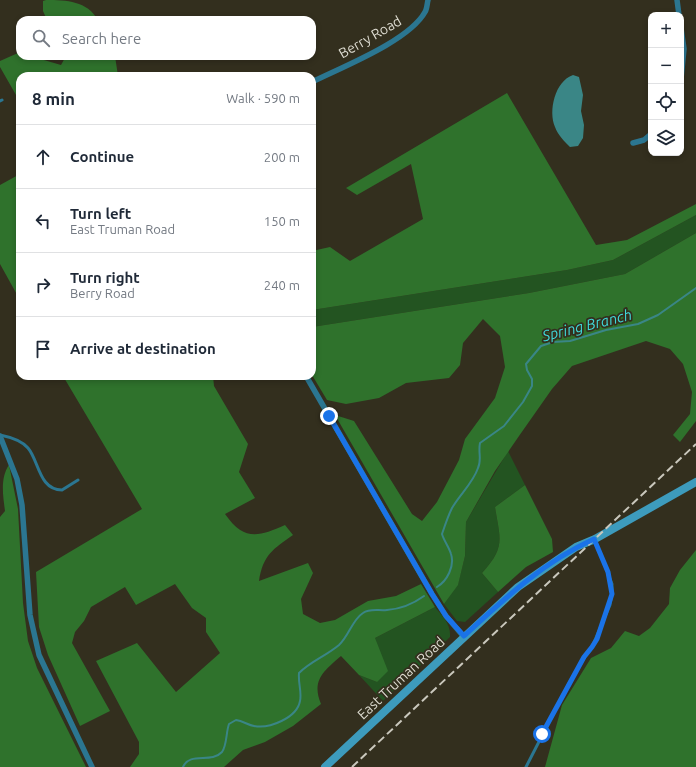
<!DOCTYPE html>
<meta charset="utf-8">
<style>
body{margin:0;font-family:Ubuntu,sans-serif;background:#f2f2f3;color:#1f2937}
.controls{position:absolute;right:12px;top:12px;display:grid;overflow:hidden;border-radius:8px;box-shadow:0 2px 6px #0003}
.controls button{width:36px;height:36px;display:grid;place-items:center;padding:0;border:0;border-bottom:1px solid #e0e1e3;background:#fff;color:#1f2937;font:20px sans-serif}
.stop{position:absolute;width:12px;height:12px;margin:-9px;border:3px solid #1a73e8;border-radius:50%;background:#fff}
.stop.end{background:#1a73e8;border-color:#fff;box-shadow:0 1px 4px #0008}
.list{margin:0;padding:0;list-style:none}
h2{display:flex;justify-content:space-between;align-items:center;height:52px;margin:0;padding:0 16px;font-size:17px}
h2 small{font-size:13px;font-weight:400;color:#747a83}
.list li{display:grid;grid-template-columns:26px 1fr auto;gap:12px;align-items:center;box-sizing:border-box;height:64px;padding:0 16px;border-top:1px solid #e0e1e3}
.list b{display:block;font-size:15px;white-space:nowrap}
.list p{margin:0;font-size:13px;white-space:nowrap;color:#747a83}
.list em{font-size:13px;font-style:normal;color:#747a83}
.icon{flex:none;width:22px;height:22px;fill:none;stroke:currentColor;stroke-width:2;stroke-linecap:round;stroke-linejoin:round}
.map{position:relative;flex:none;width:696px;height:767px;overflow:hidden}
.search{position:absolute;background:#fff;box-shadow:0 2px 6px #0003;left:16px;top:16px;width:300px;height:44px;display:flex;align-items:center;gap:10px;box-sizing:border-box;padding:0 14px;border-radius:12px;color:#747a83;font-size:15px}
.panel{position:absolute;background:#fff;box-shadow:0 2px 6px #0003;left:16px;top:72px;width:300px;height:308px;border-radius:12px}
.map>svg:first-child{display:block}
</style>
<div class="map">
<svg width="696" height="767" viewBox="0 0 696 767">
<rect width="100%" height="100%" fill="#332f1e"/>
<!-- green -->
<path fill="#235421" d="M696,215V233L625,274L529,293L312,327V310L567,270L613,260Z
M508,451L525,485L495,507C500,539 506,547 482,573L498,592L465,622L457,621L444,604L458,584L465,556L466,522Z
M435,607C443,617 451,624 450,637L383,701L359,675L377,682L375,638Z"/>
<!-- forest -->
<path fill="#2f722c" d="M46,0C67,0 87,1 98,20H47L43,11V1Z
M18,53L20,56H30L61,65L66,56H115L118,76H20V102L0,67V61Z
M507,93L596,245L627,240L696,204V215L613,260L567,270L312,310V251L330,247L350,261L423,219L411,164L357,195L346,188Z
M20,174V300L0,264V185Z
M696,233V421L680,442L673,435L690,414L692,392L683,364L670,349L646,341L572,366L552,389L519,436L495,471L466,522L465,556L458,585L444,604L335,415L354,421L412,514L422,521L437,502L459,460L465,439L495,398L505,367L500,336L483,319L463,343L460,365L449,378L406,383L379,398L346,404L327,400L312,375V327L529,293L625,274Z
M63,376H213L214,386L248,444L239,472L255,498L225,514C244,541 258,537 285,525L293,535C273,549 263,555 259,581L308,563L313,573L301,599L303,614L320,623L335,620L368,601L396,596L421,584L435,607L375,638L388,671L377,682L359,675L341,656C324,671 311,680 321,704L293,726L265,742L243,750L224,767H130L139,754V742L96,661L137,643L176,692L220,653L206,632V618L192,608L175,584L136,605L125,587L91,607L84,621L75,632L72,643L110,711L80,726L48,655L39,627L36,572L142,509Z
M9,465L18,509L23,603L28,641L37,668L86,767H0V517L5,511C3,496 0,478 9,465Z
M525,485L552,539L553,552L526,567L498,592L482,573C506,547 500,539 495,507Z
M696,550V767H545L562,705L591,658L611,648L625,631L639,636L650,628L669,604L670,588L680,570Z"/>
<!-- water -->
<path fill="#3a8686" d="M573,75L579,77L583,95L581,111L584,125L583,138L578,146L570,147C564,141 558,135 555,127C548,111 555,81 573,75Z"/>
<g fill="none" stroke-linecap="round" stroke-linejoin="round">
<!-- stream -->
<path stroke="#3a8686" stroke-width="2" d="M437,587C447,581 455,566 451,554C449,547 444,541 442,534C445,525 448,516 452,508C460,494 473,483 478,468C482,460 478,452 480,443L504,426L523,402L532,386V379L527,370L526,364L541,346L553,342L570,341L606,330L638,324L658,315L696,288
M183,767C190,751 211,764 222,752C227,745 226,732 229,724L236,720C243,721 248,725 254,726C269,729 297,718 300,701C302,692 298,683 299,673C311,661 326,656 339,645C349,636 352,620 363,613C370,608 379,611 387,610C400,609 413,604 424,596"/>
<!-- service -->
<path stroke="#2b7691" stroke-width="3" d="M0,101L2,100
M0,435C10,437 21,440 28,448C39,461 39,490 62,490L78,480
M526,767L567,687L584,657L592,647L610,605L612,594V584L595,540"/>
<!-- minor -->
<path stroke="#2b7691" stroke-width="5.5" d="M677,0L679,15
M681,28L684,49L681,79
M312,82C342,67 409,41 425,12C427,9 427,4 428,0
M633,143L644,140L651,134
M306,376L432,594L446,616L464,637
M0,436L17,479L22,505L30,615L39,655L92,767"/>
<!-- secondary -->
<path stroke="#3d9bbd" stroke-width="8" d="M325,767L518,587L576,547L595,539L696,482"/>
<!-- rail -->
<path stroke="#cac8bd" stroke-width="2" stroke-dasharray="8 4" stroke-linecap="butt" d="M352,767L696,444"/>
</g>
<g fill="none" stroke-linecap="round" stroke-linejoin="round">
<!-- route -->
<path stroke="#1a73e8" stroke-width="5" d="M329,416L432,594L446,616L464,636C504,599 543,562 594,539L608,572L612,594L597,639L592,647L584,657L542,734"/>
</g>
<g text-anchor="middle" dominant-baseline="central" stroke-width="3.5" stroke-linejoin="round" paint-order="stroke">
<!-- street labels -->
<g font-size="14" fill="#dddbd0" stroke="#332f1e">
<text transform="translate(370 37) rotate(-30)">Berry Road</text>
<text transform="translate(401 678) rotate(-43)">East Truman Road</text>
</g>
<!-- water labels -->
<g font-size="15" font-style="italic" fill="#40d9da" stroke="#332f1e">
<text transform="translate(587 325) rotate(-14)">Spring Branch</text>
</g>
</g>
</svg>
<div class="controls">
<button>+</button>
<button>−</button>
<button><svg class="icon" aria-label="locate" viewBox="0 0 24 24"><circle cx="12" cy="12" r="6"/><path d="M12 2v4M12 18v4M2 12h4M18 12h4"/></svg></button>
<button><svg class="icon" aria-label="layers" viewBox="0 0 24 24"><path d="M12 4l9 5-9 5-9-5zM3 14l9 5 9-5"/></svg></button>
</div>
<div class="stop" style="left:542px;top:734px"></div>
<div class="stop end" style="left:329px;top:416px"></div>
<div class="search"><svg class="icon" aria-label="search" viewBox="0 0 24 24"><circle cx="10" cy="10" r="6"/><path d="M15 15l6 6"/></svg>Search here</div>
<section class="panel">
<h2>8 min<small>Walk · 590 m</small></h2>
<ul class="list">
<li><svg class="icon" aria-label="ahead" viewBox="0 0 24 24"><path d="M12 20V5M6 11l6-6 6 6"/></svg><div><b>Continue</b></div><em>200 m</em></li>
<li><svg class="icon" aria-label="left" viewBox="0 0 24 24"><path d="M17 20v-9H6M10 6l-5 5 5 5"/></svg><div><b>Turn left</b><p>East Truman Road</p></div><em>150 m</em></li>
<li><svg class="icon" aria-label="right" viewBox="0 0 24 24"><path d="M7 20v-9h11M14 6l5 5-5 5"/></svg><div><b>Turn right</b><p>Berry Road</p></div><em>240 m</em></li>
<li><svg class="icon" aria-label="arrive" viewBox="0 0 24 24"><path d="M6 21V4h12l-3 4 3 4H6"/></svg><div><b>Arrive at destination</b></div></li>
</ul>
</section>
</div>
